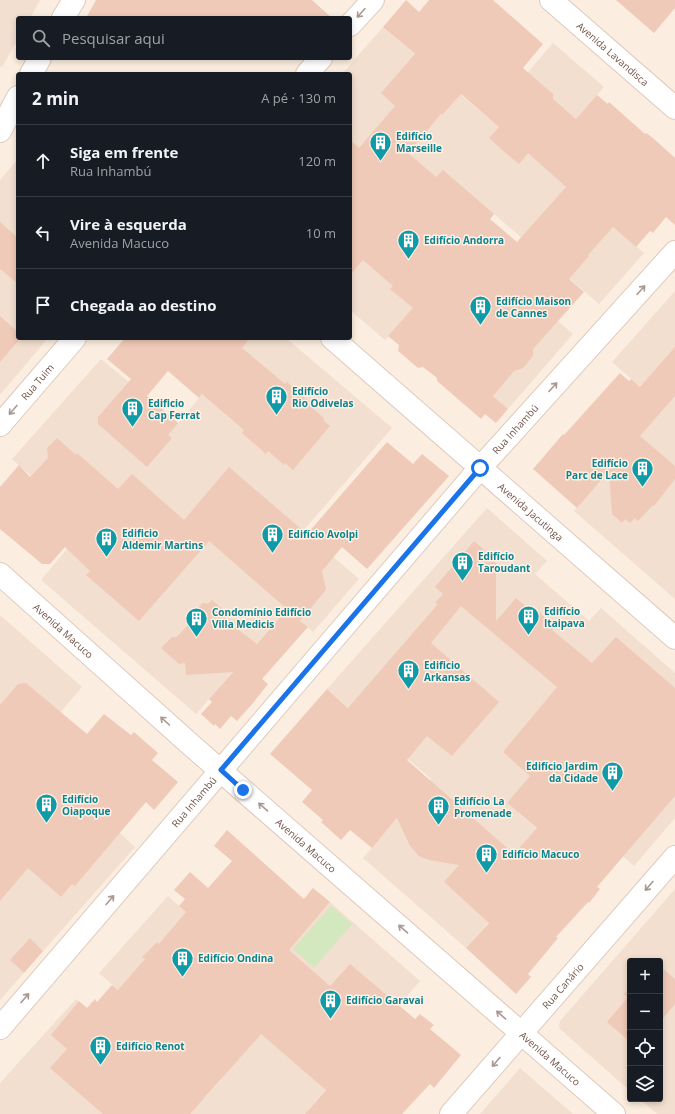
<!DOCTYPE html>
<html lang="pt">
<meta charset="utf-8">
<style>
body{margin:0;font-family:"Open Sans",sans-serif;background:#242831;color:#f1f3f6}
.controls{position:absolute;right:12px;bottom:12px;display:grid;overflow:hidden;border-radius:4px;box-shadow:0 2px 6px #0003}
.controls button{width:36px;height:36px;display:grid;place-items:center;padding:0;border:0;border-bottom:1px solid #363941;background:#171b24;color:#f1f3f6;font:20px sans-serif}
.stop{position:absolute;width:12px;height:12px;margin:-9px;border:3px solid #1a73e8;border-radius:50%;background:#fff}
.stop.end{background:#1a73e8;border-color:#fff;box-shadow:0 1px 4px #0008}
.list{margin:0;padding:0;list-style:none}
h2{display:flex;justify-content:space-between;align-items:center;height:52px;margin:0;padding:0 16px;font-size:17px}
h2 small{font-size:13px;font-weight:400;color:#9ea1a6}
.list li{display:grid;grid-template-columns:26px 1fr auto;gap:12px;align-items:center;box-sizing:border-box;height:72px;padding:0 16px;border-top:1px solid #363941}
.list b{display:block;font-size:15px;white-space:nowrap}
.list p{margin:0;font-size:13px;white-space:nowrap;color:#9ea1a6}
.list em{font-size:13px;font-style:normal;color:#9ea1a6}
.icon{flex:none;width:22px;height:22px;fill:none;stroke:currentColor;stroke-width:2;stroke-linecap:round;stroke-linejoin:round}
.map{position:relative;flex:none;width:675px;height:1114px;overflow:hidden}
.search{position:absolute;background:#171b24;box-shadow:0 2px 6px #0003;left:16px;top:16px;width:336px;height:44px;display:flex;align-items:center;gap:10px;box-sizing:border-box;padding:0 14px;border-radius:4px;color:#9ea1a6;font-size:15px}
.panel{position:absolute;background:#171b24;box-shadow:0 2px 6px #0003;left:16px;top:72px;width:336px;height:268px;border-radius:4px}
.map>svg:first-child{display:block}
</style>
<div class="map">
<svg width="675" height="1114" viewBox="0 0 675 1114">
<rect width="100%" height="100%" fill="#fbeee0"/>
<!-- residential -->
<path fill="#f2dfcf" d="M0,0H40L30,18H18V39L2,67L0,66Z
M383,27L488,118L553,43L604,87L539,162L644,253L599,304L494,214L469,243L573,334L508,409L404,319L385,340L350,310V74H342Z
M18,159V238L0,236V180Z
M0,269L18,284V338H48L0,395Z
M675,291V599L574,511L664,408L612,362Z
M250,338H286L392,428L303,531L359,579L313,632L287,609L196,714L41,580L86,526L12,459L101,359L178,423Z
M487,508L547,561L535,574L589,621L601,608L675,673V818L634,866L531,776L507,803L556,845L466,948L363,858L431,779L327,689Z
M0,615L82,687L29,749L135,847L0,1000Z
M675,889V1114H657L640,1099H660V961H630V1091L560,1029L559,1025L560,1021Z
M168,896L262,980L330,902L420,981L308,1110L312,1114H0V1083L76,999L197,1106L221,1080L99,973Z
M520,1068L573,1114H480Z"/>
<!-- green -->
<path fill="#d3e8bf" d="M331,906L352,924L314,968L293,949Z"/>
<!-- building -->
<path fill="#f0cab8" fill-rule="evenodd" d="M96,0H312L332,18H86Z
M406,0L419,12L429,0H493L543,44L523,68L553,94V99L576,119L597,95L608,104L609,102L645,134L646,133L653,138L675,158V225L666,217L653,233L650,231L636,247L613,227L588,255L589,256L569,279L584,292L533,349V356L523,368L514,371L493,396L508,409L496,423L485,414L481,419L437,381V378L423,367L418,368L398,351L399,345L388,336L413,308L390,289L393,286L363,260L350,275V140L359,148L395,106L381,93L415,54L383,27ZM461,94L499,127L489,138L508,155L519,164L528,153L566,187L517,242L490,219L494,214L443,170L436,177L408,153L441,114L442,115Z
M616,0H675V8L654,33Z
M0,222L18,238V284L0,269Z
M0,316L18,332V341L0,362Z
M125,338H250L242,348L285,384L287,382L300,393L311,403L309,405L324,418L323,420L330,426L293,470L285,463L284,465L268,451L266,454L242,433L244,430L202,394L199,398L168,371L147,396L178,423L168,435L172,438L147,467L98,424V417L131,379L107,359Z
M675,347V396L640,436L675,466V479L654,506L653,505L638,521L635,518L630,523L625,519L622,523L612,514L609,471L577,508L533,469L563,434L564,435L620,373L629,381L631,379L640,387Z
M57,438L76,455L77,453L118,489L132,474L184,520L229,467L307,534L387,442L413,464L422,454L449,476L367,569L342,547L322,571L326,590L300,621L308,627L262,679L268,684L253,703L237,721L231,716L220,729L215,724L214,726L201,714L212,702L209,699L233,672L186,675L185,663L179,664L161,648L172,637H177L195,617L194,612L203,603L208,604L212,600L226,612L227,621L257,644L287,609L209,541L139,621L86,575L90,571L65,547L50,564H42L0,529V487L19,465L30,477L48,458L47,448Z
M474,541L493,558V560L496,563V621L516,598L532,612L535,608L555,627L552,630L592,663L616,637L675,688V796L597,887L600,889L589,903L588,902L556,937L558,938L528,974L531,977L516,994L466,948L489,923L444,882L459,865L429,860L419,856L410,846L397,818L372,848L350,830L341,840L321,822L323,820L302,802L312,790L270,754L327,689L348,708L438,604L435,603L443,594L435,587ZM461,606L557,687L503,752L530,776L507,803L537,828L514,854L407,760L427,736L452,756L499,702L431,643Z
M26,683L87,734L104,714L131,735L134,732L158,753L152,760L178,782L154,810L146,802L75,886L72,884L61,897L28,868L0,901V705L18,684Z
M227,830L304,899L313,888L330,902L289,950L330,986L350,964L415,1019L420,1014L434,1025L430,1029L461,1055L434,1088L430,1084L402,1114H305L326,1090L261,1034L190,1114H103L50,1068L67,1049L51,1035L79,1001L87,1008L95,999L97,1002L112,985L118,990L145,959L142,957L157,942L159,944L186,912L179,906L185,899L174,890L190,872L208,888L232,861L214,846Z
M30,938L43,951L24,973L10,960Z
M660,966L675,979V1004L660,1022Z
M630,987V1042L607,1022L628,997L624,994Z"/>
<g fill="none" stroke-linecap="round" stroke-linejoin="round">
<defs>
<g id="minor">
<path id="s1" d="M551,0L675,108"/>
<path d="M63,18L74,0"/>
<path d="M350,25L373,0"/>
<path d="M31,74L40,58"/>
<path d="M307,74L321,58"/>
<path d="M0,131L18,97"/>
<path id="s2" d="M332,338L675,638"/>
<path id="s3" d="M0,425L75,338"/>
<path id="s4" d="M0,574L191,745L614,1114"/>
<path id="s5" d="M0,1028L480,468L675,252"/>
<path id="s6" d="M451,1114L675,857"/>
</g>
</defs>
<!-- minor casing -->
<use href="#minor" stroke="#dfcabc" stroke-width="24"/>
<!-- minor -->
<use href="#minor" stroke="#fff" stroke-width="22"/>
</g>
<!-- one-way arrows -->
<defs><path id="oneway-shaft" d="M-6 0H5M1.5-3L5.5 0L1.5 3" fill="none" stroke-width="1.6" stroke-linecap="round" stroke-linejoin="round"/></defs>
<g stroke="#aa9891">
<use href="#oneway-shaft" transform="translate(361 13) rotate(132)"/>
<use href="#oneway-shaft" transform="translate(641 290) rotate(-48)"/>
<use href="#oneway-shaft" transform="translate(553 387) rotate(-48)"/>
<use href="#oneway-shaft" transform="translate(13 410) rotate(131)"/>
<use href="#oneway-shaft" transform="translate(165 721) rotate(-138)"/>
<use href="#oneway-shaft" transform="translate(263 807) rotate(-139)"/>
<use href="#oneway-shaft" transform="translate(649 886) rotate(131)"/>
<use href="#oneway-shaft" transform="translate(110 900) rotate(-49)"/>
<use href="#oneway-shaft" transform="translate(403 929) rotate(-139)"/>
<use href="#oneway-shaft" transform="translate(25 998) rotate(-49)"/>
<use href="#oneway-shaft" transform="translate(501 1015) rotate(-139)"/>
<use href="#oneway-shaft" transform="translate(496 1062) rotate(131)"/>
</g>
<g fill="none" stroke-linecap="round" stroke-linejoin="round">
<!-- route -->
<path stroke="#1a73e8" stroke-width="5" d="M243,790L221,770L480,468"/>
</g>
<!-- icons -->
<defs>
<symbol id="building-pin" viewBox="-11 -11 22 30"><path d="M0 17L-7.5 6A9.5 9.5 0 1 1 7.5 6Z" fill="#0f9aa8" stroke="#fff2e5"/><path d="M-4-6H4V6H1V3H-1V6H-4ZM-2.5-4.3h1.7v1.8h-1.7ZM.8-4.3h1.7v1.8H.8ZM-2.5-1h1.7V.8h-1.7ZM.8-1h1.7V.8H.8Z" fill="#fff"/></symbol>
</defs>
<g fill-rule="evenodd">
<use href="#building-pin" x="368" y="130" width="25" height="34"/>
<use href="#building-pin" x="396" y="228" width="25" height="34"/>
<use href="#building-pin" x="468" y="294" width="25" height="34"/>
<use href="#building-pin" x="264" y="384" width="25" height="34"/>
<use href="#building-pin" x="120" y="396" width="25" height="34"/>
<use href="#building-pin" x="630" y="456" width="25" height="34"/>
<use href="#building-pin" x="260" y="522" width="25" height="34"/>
<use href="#building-pin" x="94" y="526" width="25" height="34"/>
<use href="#building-pin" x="450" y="550" width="25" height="34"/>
<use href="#building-pin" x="516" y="604" width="25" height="34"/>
<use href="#building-pin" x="184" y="606" width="25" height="34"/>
<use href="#building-pin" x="396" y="658" width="25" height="34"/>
<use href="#building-pin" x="600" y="760" width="25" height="34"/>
<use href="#building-pin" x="34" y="792" width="25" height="34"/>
<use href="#building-pin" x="426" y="794" width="25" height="34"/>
<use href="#building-pin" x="474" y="842" width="25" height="34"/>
<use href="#building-pin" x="170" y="946" width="25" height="34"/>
<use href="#building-pin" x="318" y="988" width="25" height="34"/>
<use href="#building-pin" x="88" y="1034" width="25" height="34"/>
</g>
<g text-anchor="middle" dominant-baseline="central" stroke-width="3" stroke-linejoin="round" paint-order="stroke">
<!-- street labels -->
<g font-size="10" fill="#715348" stroke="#fff2e5">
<text stroke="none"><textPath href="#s1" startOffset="82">Avenida Lavandisca</textPath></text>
<text stroke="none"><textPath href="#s3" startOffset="57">Rua Tuim</textPath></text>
<text stroke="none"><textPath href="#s5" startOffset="790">Rua Inhambú</textPath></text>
<text stroke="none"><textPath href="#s2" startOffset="264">Avenida Jacutinga</textPath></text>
<text stroke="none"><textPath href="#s4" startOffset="85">Avenida Macuco</textPath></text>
<text stroke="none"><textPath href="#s5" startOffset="298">Rua Inhambú</textPath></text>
<text stroke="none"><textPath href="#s4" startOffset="409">Avenida Macuco</textPath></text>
<text stroke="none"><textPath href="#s6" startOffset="170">Rua Canário</textPath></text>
<text stroke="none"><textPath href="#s4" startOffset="733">Avenida Macuco</textPath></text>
</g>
<!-- culture labels -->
<g font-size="10" font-weight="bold" fill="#0d838f" stroke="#fff2e5" text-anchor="start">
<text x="396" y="136">Edifício<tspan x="396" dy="12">Marseille</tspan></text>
<text x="424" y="240">Edifício Andorra</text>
<text x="496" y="301">Edifício Maison<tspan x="496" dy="12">de Cannes</tspan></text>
<text x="292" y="391">Edifício<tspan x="292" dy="12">Rio Odivelas</tspan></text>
<text x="148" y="403">Edificio<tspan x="148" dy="12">Cap Ferrat</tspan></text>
<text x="628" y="463" text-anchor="end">Edifício<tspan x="628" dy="12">Parc de Lace</tspan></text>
<text x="122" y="533">Edificio<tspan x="122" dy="12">Aldemir Martins</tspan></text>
<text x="288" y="534">Edifício Avolpi</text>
<text x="478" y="556">Edifício<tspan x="478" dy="12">Taroudant</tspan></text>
<text x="544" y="611">Edifício<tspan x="544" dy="12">Itaipava</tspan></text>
<text x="212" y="612">Condomínio Edifício<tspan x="212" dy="12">Villa Medicis</tspan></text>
<text x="424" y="665">Edificio<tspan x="424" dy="12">Arkansas</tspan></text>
<text x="598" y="766" text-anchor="end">Edifício Jardim<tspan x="598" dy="12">da Cidade</tspan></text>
<text x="62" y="799">Edifício<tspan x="62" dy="12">Oiapoque</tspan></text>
<text x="454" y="801">Edifício La<tspan x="454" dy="12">Promenade</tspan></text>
<text x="502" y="854">Edifício Macuco</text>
<text x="198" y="958">Edifício Ondina</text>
<text x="346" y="1000">Edifício Garavai</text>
<text x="116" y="1046">Edifício Renot</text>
</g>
</g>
</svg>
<div class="controls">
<button>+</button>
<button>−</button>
<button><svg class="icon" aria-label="locate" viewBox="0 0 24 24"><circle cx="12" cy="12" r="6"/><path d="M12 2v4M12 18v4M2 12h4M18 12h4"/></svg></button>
<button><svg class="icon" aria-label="layers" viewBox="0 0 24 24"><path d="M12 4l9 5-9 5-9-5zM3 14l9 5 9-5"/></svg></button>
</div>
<div class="stop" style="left:480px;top:468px"></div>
<div class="stop end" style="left:243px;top:790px"></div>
<div class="search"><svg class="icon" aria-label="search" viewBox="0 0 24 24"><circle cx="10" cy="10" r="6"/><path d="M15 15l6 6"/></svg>Pesquisar aqui</div>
<section class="panel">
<h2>2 min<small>A pé · 130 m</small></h2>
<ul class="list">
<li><svg class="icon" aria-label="ahead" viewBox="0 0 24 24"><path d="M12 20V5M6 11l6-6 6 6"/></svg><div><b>Siga em frente</b><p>Rua Inhambú</p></div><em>120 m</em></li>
<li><svg class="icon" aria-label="left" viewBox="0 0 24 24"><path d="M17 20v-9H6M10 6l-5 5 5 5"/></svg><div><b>Vire à esquerda</b><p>Avenida Macuco</p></div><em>10 m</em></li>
<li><svg class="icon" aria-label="arrive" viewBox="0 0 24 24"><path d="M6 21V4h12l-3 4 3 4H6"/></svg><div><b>Chegada ao destino</b></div></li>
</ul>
</section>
</div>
